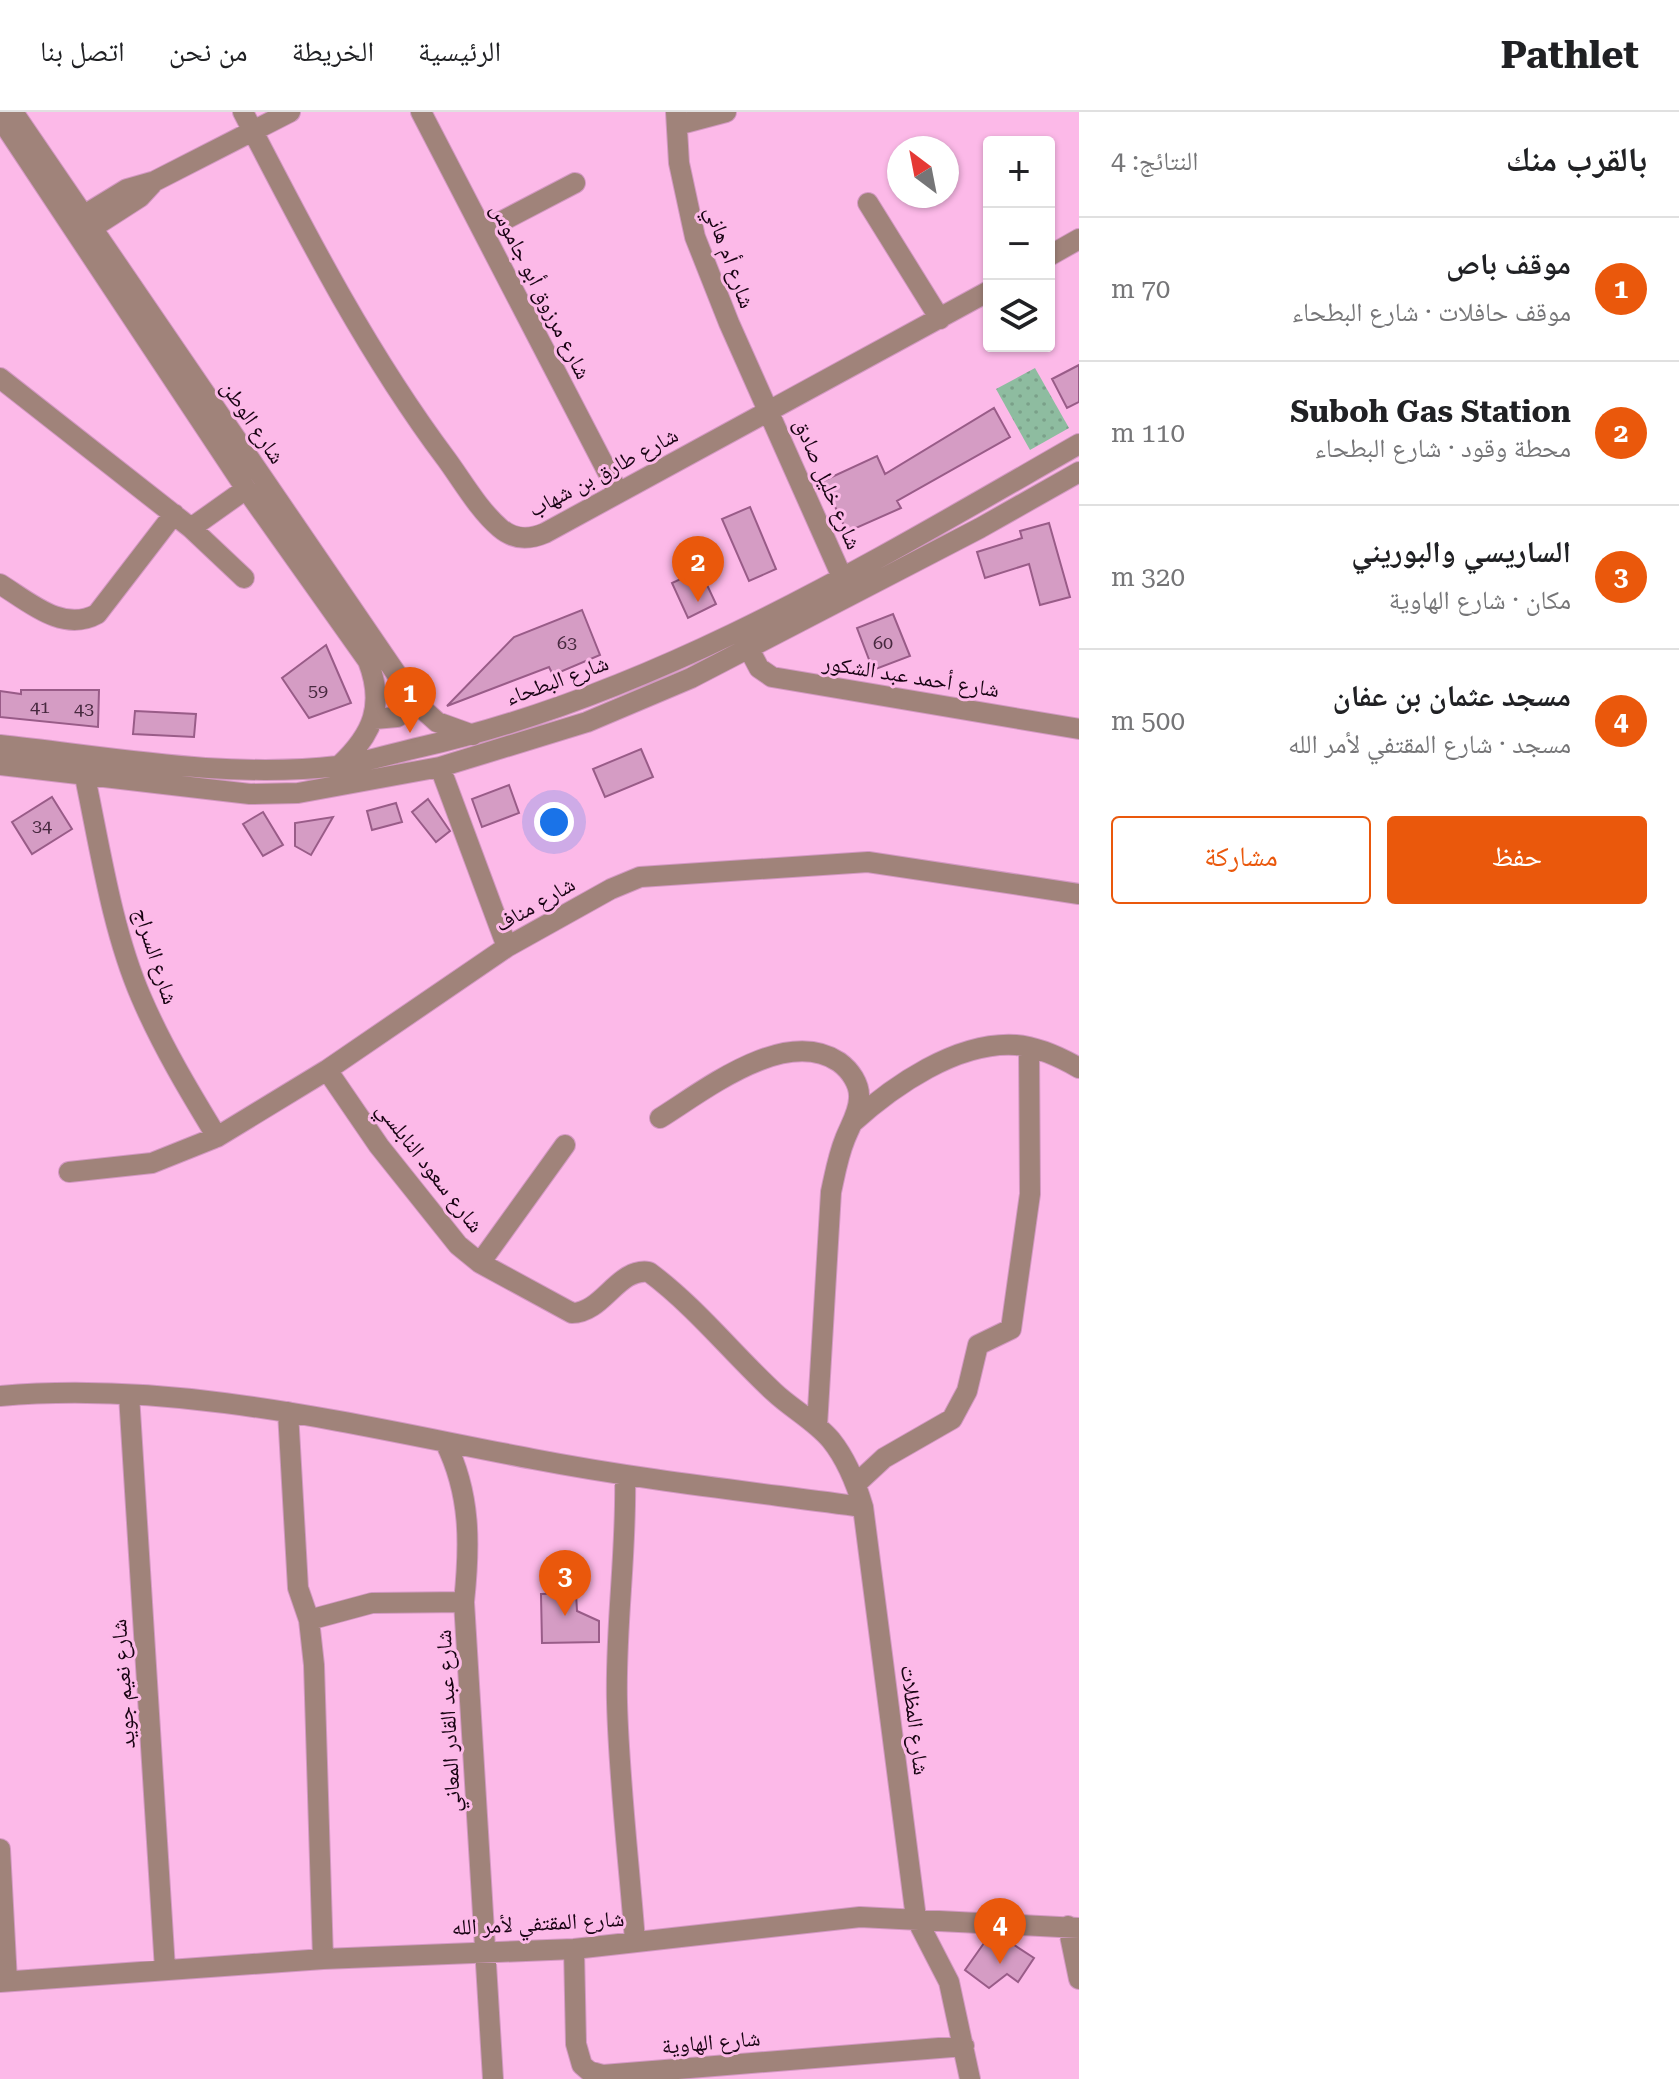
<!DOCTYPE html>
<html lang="ar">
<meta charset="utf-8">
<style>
body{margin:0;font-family:"Roboto Serif","Noto Naskh Arabic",serif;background:#f6f6f6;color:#202124;direction:rtl}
.controls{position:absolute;right:24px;top:24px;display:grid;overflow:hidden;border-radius:8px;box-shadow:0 2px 6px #0004}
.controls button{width:72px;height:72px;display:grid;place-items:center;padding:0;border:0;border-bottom:2px solid #e0e0e0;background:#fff;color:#202124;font:40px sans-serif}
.compass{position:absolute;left:887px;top:24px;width:72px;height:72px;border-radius:50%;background:#fff;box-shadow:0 2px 6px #0004;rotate:328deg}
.you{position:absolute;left:554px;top:710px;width:28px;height:28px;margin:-20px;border:6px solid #fff;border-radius:50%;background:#1a73e8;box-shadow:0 0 0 12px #1a73e833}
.badge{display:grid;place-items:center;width:52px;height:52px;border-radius:50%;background:#ea580c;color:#fff;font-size:26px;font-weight:700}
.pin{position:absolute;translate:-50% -66px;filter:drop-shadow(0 2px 4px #0008)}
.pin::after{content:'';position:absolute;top:42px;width:28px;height:24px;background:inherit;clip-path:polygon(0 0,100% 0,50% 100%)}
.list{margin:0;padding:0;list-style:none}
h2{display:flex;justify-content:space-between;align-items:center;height:104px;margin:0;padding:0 32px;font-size:34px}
h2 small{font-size:26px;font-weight:400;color:#757577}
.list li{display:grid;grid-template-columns:52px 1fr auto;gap:24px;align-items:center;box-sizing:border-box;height:144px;padding:0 32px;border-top:2px solid #e0e0e0}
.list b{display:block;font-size:30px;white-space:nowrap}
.list p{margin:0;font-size:26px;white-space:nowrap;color:#757577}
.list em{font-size:26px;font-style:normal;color:#757577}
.actions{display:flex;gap:16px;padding:24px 32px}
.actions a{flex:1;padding:18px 0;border:2px solid #ea580c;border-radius:8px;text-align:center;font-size:28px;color:#ea580c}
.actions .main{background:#ea580c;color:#fff}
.icon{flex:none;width:44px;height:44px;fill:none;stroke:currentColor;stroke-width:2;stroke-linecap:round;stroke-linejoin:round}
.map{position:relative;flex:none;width:1079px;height:1967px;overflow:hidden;direction:ltr}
header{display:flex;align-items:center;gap:48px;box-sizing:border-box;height:112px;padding:0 40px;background:#fff;border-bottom:2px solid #e0e0e0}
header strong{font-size:38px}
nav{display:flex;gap:44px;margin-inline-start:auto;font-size:28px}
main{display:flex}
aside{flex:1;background:#fff}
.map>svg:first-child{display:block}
</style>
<header>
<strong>Pathlet</strong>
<nav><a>الرئيسية</a><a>الخريطة</a><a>من نحن</a><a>اتصل بنا</a></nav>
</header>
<main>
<aside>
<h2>بالقرب منك<small>النتائج: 4</small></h2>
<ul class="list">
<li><span class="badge">1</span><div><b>موقف باص</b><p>موقف حافلات · شارع البطحاء</p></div><em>70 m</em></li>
<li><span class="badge">2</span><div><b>Suboh Gas Station</b><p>محطة وقود · شارع البطحاء</p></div><em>110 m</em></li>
<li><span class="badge">3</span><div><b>الساريسي والبوريني</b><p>مكان · شارع الهاوية</p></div><em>320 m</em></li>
<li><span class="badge">4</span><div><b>مسجد عثمان بن عفان</b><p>مسجد · شارع المقتفي لأمر الله</p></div><em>500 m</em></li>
</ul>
<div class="actions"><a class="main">حفظ</a><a>مشاركة</a></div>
</aside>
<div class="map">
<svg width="1079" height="1967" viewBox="0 0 1079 1967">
<defs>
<pattern id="grass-dots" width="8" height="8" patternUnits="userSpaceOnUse" patternTransform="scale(2)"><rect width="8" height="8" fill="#8ebca0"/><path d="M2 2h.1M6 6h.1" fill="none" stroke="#7aa089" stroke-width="1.8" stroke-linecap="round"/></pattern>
</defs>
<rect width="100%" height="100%" fill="#fcb9e8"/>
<!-- grass -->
<path fill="url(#grass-dots)" d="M1035,256L1069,316L1030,338L996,277Z"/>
<!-- building -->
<path fill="#d59cc4" stroke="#995c88" stroke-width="2" d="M1079,253V290L1067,296L1052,267Z
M994,296L1010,325L897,389L901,396L847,420L823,369L877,344L885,362Z
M750,395L776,457L749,469L722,407Z
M1049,411L1070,485L1040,493L1029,452L985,466L977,440L1022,426L1020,419Z
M700,458L716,492L688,506L672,471Z
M582,498L600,543L553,563L549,555L447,594L514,525Z
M893,502L910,544L873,558L857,516Z
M326,533L351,591L309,606L282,566Z
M21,578H99L98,615L0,605V579L21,582Z
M135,599L196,602L194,625L133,622Z
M641,637L653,665L605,685L593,657Z
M509,673L519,701L482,715L472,687Z
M52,685L72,717L32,742L12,710Z
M428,687L450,719L436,730L412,700Z
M396,691L402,710L372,718L367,699Z
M263,700L283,733L263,744L243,712Z
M333,705L311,743L295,734V711Z
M576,1481L577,1499L599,1509V1530L542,1531L541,1482Z
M989,1824L1002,1825L1034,1846L1018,1870L1007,1862L989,1876L965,1858Z"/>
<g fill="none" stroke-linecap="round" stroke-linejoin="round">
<defs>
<path id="minor" d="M13,0L417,592L437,610L473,623
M243,0C305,120 366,240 447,348C463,370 479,398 500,416C514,428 529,428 545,421L989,179
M421,0L618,380
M676,0L679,51L695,125L729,211L842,465
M0,6L246,377L368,549C385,593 373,622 340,653
M677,13L726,0
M868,91L940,207
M73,110L127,77L155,69L290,0
M483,119L575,71
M81,123L140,85L152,72
M1049,144L1079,127
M0,266L191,416L244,466
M191,416L246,377
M0,472C29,490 63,521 97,502L174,402
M749,537L759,556L772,565L1079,617
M374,607L397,605L417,592
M0,633C111,645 226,667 338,654C366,650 394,641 421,635C657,582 871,451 1079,332
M0,653L250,682L298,681L440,655L587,610L691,566L980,416L1079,360
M440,655L507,835
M85,665C100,736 112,818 141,885C162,934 189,979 217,1025
M327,958L379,1034L458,1133L480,1151L572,1201C603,1201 618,1155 649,1160C696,1195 732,1241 774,1280C792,1297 815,1309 831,1328C847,1348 856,1371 863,1395L916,1806L949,1870L970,1967
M660,1006C705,978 785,914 839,950C850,958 860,972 859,986C859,1000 850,1014 845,1027C838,1044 835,1062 831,1080L817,1314
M852,1011C893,974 957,929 1016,933C1039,935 1060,945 1079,956
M69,1060L152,1051L217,1025L327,958L507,835L611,777L640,765L868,750L1079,782
M480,1151L565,1033
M129,1283L165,1857
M0,1284C179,1268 359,1314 533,1347C642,1368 753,1380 863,1395
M288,1300L298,1476L309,1508L314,1553L323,1847
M445,1330C471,1382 470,1433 464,1490L493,1967
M625,1363C627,1440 615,1514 617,1590C619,1670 629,1750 635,1829
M856,1372L884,1346L952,1307L967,1279L978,1233L1011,1217L1030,1082L1029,935
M309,1508L372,1491L464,1490
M0,1737L7,1869
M1068,1814L1079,1867
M574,1837L576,1932L582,1953L589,1959L603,1963L964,1934
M0,1870L323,1847L574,1837L860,1805L1079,1816"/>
</defs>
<!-- minor casing -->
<use href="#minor" stroke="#d398c2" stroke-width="22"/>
<!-- minor -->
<use href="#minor" stroke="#a0837a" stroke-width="20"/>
</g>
<g text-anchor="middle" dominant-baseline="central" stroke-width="6" stroke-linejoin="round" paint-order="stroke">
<!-- number labels -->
<g font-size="18" fill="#47293f">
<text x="567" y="530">63</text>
<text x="883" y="530">60</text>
<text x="318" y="578">59</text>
<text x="40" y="594">41</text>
<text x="84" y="596">43</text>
<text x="42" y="713">34</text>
</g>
<!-- street labels -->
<g font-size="22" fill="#180313" stroke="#fcb9e8">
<text transform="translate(730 145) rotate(70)">شارع أم هاني</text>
<text transform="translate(541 179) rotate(63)">شارع مرزوق أبو جاموس</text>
<text transform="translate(253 310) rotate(56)">شارع الوطن</text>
<text transform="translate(603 360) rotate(-28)">شارع طارق بن شهاب</text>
<text transform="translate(828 372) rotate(67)">شارع خليل صادق</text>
<text transform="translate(911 564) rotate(9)">شارع أحمد عبد الشكور</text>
<text transform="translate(557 568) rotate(-20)">شارع البطحاء</text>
<text transform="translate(535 792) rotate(-30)">شارع مناف</text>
<text transform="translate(156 844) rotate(72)">شارع السراج</text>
<text transform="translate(430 1055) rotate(52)">شارع سعود النابلسي</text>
<text transform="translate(123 1572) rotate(-94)">شارع نعيم جويد</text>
<text transform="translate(915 1608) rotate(83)">شارع المظلات</text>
<text transform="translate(448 1609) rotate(-93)">شارع عبد القادر المعاني</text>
<text transform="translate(538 1811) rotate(-3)">شارع المقتفي لأمر الله</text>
<text transform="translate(711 1930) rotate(-5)">شارع الهاوية</text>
</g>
</g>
</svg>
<div class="controls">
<button>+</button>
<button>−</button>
<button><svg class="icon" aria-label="layers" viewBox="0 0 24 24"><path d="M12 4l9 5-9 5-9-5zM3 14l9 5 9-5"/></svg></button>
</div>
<svg class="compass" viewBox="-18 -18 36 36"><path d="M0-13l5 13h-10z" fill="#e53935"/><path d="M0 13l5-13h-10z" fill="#757577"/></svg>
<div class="you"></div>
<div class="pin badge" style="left:410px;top:621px">1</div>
<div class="pin badge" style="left:698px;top:490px">2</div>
<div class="pin badge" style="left:565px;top:1504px">3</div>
<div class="pin badge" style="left:1000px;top:1852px">4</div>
</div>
</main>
